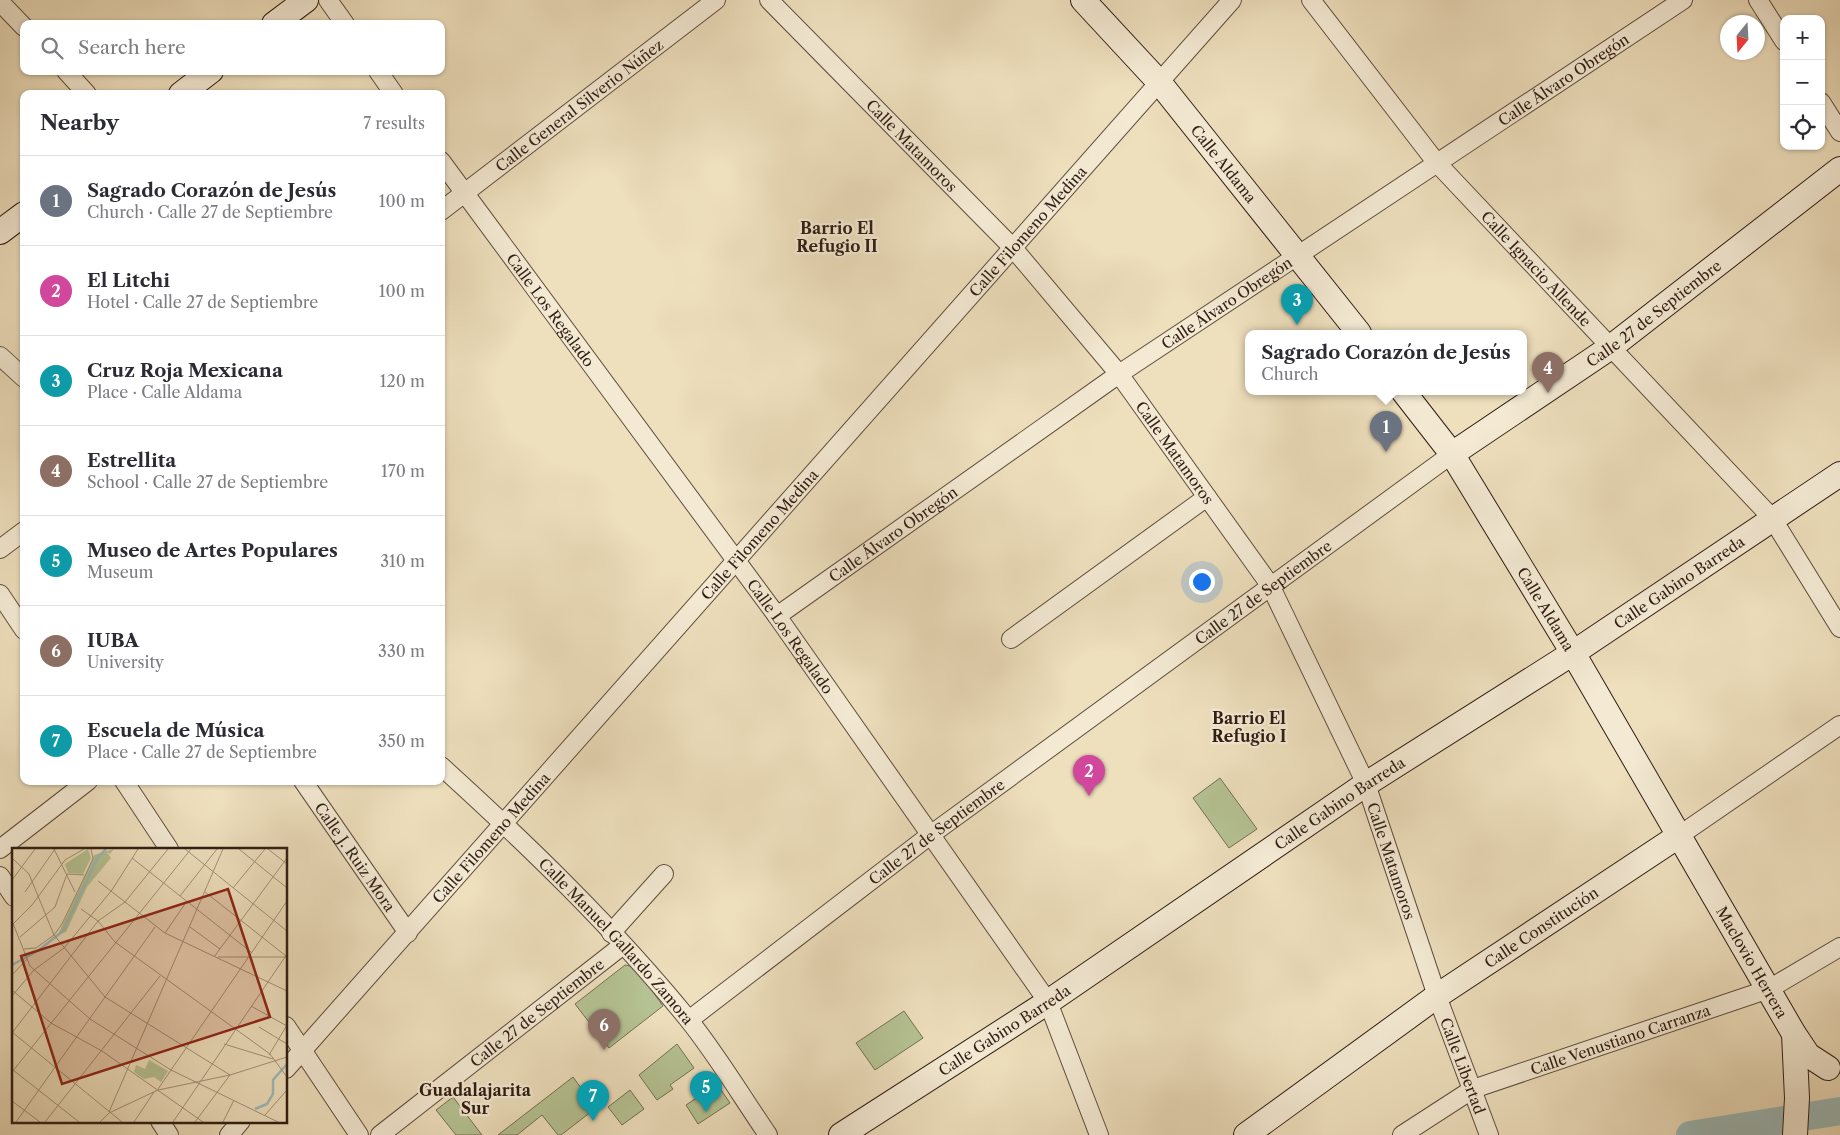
<!DOCTYPE html>
<meta charset="utf-8">
<style>
body{margin:0;font-family:"Libre Caslon Text",serif;background:#f7f7f7;color:#2b2b33}
.controls{position:absolute;right:15px;top:15px;display:grid;overflow:hidden;border-radius:10px;box-shadow:0 1px 4px #0004}
.controls button{width:45px;height:45px;display:grid;place-items:center;padding:0;border:0;border-bottom:1px solid #e1e1e2;background:#fff;color:#2b2b33;font:25px sans-serif}
.compass{position:absolute;left:1720px;top:15px;width:45px;height:45px;border-radius:50%;background:#fff;box-shadow:0 1px 4px #0004;rotate:198deg}
.you{position:absolute;left:1201px;top:581px;width:18px;height:18px;margin:-12px;border:4px solid #fff;border-radius:50%;background:#1a73e8;box-shadow:0 0 0 8px #1a73e833}
.badge{display:grid;place-items:center;width:32px;height:32px;border-radius:50%;background:#db2777;color:#fff;font-size:16px;font-weight:700}
.pin{position:absolute;translate:-50% -41px;filter:drop-shadow(0 1px 2px #0008)}
.pin::after{content:'';position:absolute;top:26px;width:18px;height:15px;background:inherit;clip-path:polygon(0 0,100% 0,50% 100%)}
.popup{position:absolute;left:1245px;top:330px;width:282px;height:65px;box-sizing:border-box;display:grid;place-content:center;border-radius:10px;background:#fff;filter:drop-shadow(0 1px 4px #0005);font-size:16px;white-space:nowrap;color:#7c7c81}
.popup b{font-size:19px;color:#2b2b33}
.popup::after{content:'';position:absolute;left:50%;top:100%;margin-left:-10px;border:10px solid transparent;border-top-color:#fff}
.list{margin:0;padding:0;list-style:none}
h2{display:flex;justify-content:space-between;align-items:center;height:65px;margin:0;padding:0 20px;font-size:21px}
h2 small{font-size:16px;font-weight:400;color:#7c7c81}
.list li{display:grid;grid-template-columns:32px 1fr auto;gap:15px;align-items:center;box-sizing:border-box;height:90px;padding:0 20px;border-top:1px solid #e1e1e2}
.list b{display:block;font-size:19px;white-space:nowrap}
.list p{margin:0;font-size:16px;white-space:nowrap;color:#7c7c81}
.list em{font-size:16px;font-style:normal;color:#7c7c81}
.icon{flex:none;width:28px;height:28px;fill:none;stroke:currentColor;stroke-width:2;stroke-linecap:round;stroke-linejoin:round}
.map{position:relative;flex:none;width:1840px;height:1135px;overflow:hidden}
.search{position:absolute;background:#fff;box-shadow:0 1px 4px #0004;left:20px;top:20px;width:425px;height:55px;display:flex;align-items:center;gap:12px;box-sizing:border-box;padding:0 18px;border-radius:10px;color:#7c7c81;font-size:19px}
.panel{position:absolute;background:#fff;box-shadow:0 1px 4px #0004;left:20px;top:90px;width:425px;height:695px;border-radius:10px}
.map>svg:first-child{display:block}
</style>
<div class="map">
<svg width="1840" height="1135" viewBox="0 0 1840 1135">
<rect width="100%" height="100%" fill="#eedfbd"/>
<filter id="stains"><feTurbulence type="fractalNoise" baseFrequency=".004" numOctaves="4"/><feColorMatrix values="0 0 0 0 .2 0 0 0 0 .09 0 0 0 0 .02 0 0 0 .5 -.17"/></filter>
<radialGradient id="worn" r=".72"><stop offset=".6" stop-color="#630" stop-opacity="0"/><stop offset="1" stop-color="#630" stop-opacity=".3"/></radialGradient>
<!-- green -->
<path fill="#b5c293" stroke="#727054" d="M1220,778L1257,829L1229,848L1193,798Z
M625,965L635,967L663,1006L609,1048L575,1004Z
M904,1011L923,1038L875,1070L856,1043Z
M677,1044L694,1068L670,1085L673,1089L657,1100L639,1075Z
M573,1077L596,1108L561,1135H558L542,1115L517,1135H498Z
M717,1084L730,1103L698,1124L686,1105Z
M630,1090L644,1109L622,1125L608,1107Z
M453,1097L482,1135H456L436,1110Z"/>
<g fill="none" stroke-linecap="round" stroke-linejoin="round">
<!-- river -->
<path stroke="#9cbab9" stroke-width="28" d="M1690,1135L1840,1111"/>
<defs>
<g id="street">
<path d="M328,0L345,24"/>
<path id="s1" d="M769,0L1013,248L1119,374L1270,585L1366,784L1437,996L1489,1135"/>
<path id="s2" d="M1311,0L1436,162L1772,518L1840,628"/>
<path d="M1758,0L1784,41"/>
<path d="M0,2L24,27"/>
<path d="M66,71L87,94"/>
<path d="M378,71L394,94"/>
<path d="M1821,102L1840,132"/>
<path id="s3" d="M441,161L777,616L1048,1002L1099,1135"/>
<path id="s4" d="M441,211L716,0"/>
<path d="M0,356L24,378"/>
<path d="M0,549L24,531"/>
<path d="M0,594L24,630"/>
<path id="s5" d="M777,616L1119,374L1683,0"/>
<path d="M1011,639L1207,497"/>
<path id="s6" d="M441,766C528,845 614,928 688,1019C717,1055 742,1097 768,1135"/>
<path d="M124,781L169,849"/>
<path id="s7" d="M303,781L408,933"/>
<path d="M1680,835L1840,725"/>
<path d="M0,849L88,781"/>
<path d="M0,876L14,897"/>
<path d="M611,933L664,874"/>
<path id="s8" d="M689,1020L929,836L1452,454"/>
<path d="M286,1026L359,1135"/>
<path id="s9" d="M286,1069L1232,0"/>
<path d="M160,1121L169,1135"/>
<path d="M229,1135L241,1121"/>
<path id="s10" d="M380,1135L623,945"/>
<path id="s11" d="M1402,1135L1473,1089L1769,989L1840,947"/>
</g>
<g id="secondary">
<path id="s12" d="M1083,0L1159,82L1359,333"/>
<path d="M274,24L306,0"/>
<path d="M181,94L211,71"/>
<path d="M0,232L24,214"/>
<path id="s13" d="M1403,391L1452,454L1573,653L1794,1034L1808,1055L1828,1068"/>
<path id="s14" d="M1452,454L1611,347L1840,169"/>
<path d="M1794,1034L1797,1098L1795,1135"/>
<path id="s15" d="M841,1135L1048,1002L1366,784L1573,653L1840,474"/>
<path id="s16" d="M1246,1135L1437,996L1680,835"/>
</g>
</defs>
<!-- street casing -->
<use href="#street" stroke="#5f4e3e" stroke-width="20"/>
<!-- secondary casing -->
<use href="#secondary" stroke="#2f1d14" stroke-width="26"/>
<!-- street -->
<use href="#street" stroke="#f4ead4" stroke-width="18"/>
<!-- secondary -->
<use href="#secondary" stroke="#f4ead4" stroke-width="24"/>
</g>
<g text-anchor="middle" dominant-baseline="central" stroke-width="4.5" stroke-linejoin="round" paint-order="stroke">
<!-- street labels -->
<g font-size="15" fill="#2f1d14" stroke="#f4ead4">
<text stroke="none"><textPath href="#s5" startOffset="952">Calle Álvaro Obregón</textPath></text>
<text stroke="none"><textPath href="#s4" startOffset="174">Calle General Silverio Núñez</textPath></text>
<text stroke="none"><textPath href="#s1" startOffset="204">Calle Matamoros</textPath></text>
<text stroke="none"><textPath href="#s12" startOffset="216">Calle Aldama</textPath></text>
<text stroke="none"><textPath href="#s9" startOffset="1119">Calle Filomeno Medina</textPath></text>
<text stroke="none"><textPath href="#s2" startOffset="351">Calle Ignacio Allende</textPath></text>
<text stroke="none"><textPath href="#s5" startOffset="548">Calle Álvaro Obregón</textPath></text>
<text stroke="none"><textPath href="#s3" startOffset="185">Calle Los Regalado</textPath></text>
<text stroke="none"><textPath href="#s14" startOffset="246">Calle 27 de Septiembre</textPath></text>
<text stroke="none"><textPath href="#s1" startOffset="609">Calle Matamoros</textPath></text>
<text stroke="none"><textPath href="#s5" startOffset="142">Calle Álvaro Obregón</textPath></text>
<text stroke="none"><textPath href="#s9" startOffset="714">Calle Filomeno Medina</textPath></text>
<text stroke="none"><textPath href="#s15" startOffset="1004">Calle Gabino Barreda</textPath></text>
<text stroke="none"><textPath href="#s8" startOffset="716">Calle 27 de Septiembre</textPath></text>
<text stroke="none"><textPath href="#s13" startOffset="261">Calle Aldama</textPath></text>
<text stroke="none"><textPath href="#s3" startOffset="590">Calle Los Regalado</textPath></text>
<text stroke="none"><textPath href="#s15" startOffset="599">Calle Gabino Barreda</textPath></text>
<text stroke="none"><textPath href="#s8" startOffset="311">Calle 27 de Septiembre</textPath></text>
<text stroke="none"><textPath href="#s9" startOffset="309">Calle Filomeno Medina</textPath></text>
<text stroke="none"><textPath href="#s7" startOffset="92">Calle J. Ruiz Mora</textPath></text>
<text stroke="none"><textPath href="#s1" startOffset="1074">Calle Matamoros</textPath></text>
<text stroke="none"><textPath href="#s16" startOffset="361">Calle Constitución</textPath></text>
<text stroke="none"><textPath href="#s6" startOffset="248">Calle Manuel Gallardo Zamora</textPath></text>
<text stroke="none"><textPath href="#s13" startOffset="670">Maclovio Herrera</textPath></text>
<text stroke="none"><textPath href="#s10" startOffset="199">Calle 27 de Septiembre</textPath></text>
<text stroke="none"><textPath href="#s15" startOffset="194">Calle Gabino Barreda</textPath></text>
<text stroke="none"><textPath href="#s11" startOffset="240">Calle Venustiano Carranza</textPath></text>
<text stroke="none"><textPath href="#s1" startOffset="1291">Calle Libertad</textPath></text>
</g>
<!-- neighbourhood labels -->
<g font-size="16" font-weight="bold" fill="#2f1d14" stroke="#f4ead4">
<text x="837" y="228">Barrio El<tspan x="837" dy="18">Refugio II</tspan></text>
<text x="1249" y="718">Barrio El<tspan x="1249" dy="18">Refugio I</tspan></text>
<text x="475" y="1090">Guadalajarita<tspan x="475" dy="18">Sur</tspan></text>
</g>
</g>
<!-- overview -->
<g transform="translate(12 848)">
<rect width="275" height="275" fill="#eedfbd"/>
<path d="M76,1L79,10L71,26L56,25L53,16ZM102,1L98,6L95,4L99,10L75,39L54,84L46,87L82,7ZM137,212L156,223L149,234L142,229L132,231L122,224L124,217L133,221Z" fill="#b5c293"/>
<path fill="none" stroke="#9cbab9" stroke-width="2.5" d="M0,117L27,102L51,83L86,9L94,1M243,261L255,256L261,246V232L275,216"/>
<path fill="none" stroke="#a29179" stroke-width="1" d="M42,1L63,44M173,1L275,83M227,1L275,40M256,1L275,16M0,10L17,26L42,87L93,149L218,227L183,274M120,10L239,104M0,32L23,1M86,33L153,85L275,143M221,40L253,1M13,44L43,1M193,44L274,108M168,48L205,1M69,61L86,73L103,94L258,206L275,229M0,73L18,118L78,171L159,222L266,274M1,76L20,57L53,12L72,1M178,79L208,101M153,85L175,53M8,89L43,59L55,26L72,27M12,101L24,100L42,87L50,76L81,11L79,1M202,109L275,10M206,109H274M0,127L15,111M0,142L39,175L90,203L191,274M0,148L22,122L52,100L100,42L126,1M239,158L275,178M247,179L275,196M0,184L110,274M0,185L86,73L113,54L156,1M212,196L261,211M257,207L275,177M1,222L67,274M0,224L179,1M146,241L275,53M0,253L28,274M97,264L211,1M253,267L275,242M4,274L143,79M33,274L148,128M88,274L97,265L146,242L218,227L275,209M122,274L142,244M161,274L275,106M211,274L222,252"/>
<path fill="#8f2418" fill-opacity="0.15" stroke="#8f2418" stroke-width="2.5" d="M216,41L258,169L50,236L9,108Z"/>
<rect width="275" height="275" fill="none" stroke="#2f1d14" stroke-width="2.5"/>
</g>
<rect width="100%" height="100%" filter="url(#stains)"/>
<rect width="100%" height="100%" fill="url(#worn)"/>
</svg>
<div class="controls">
<button>+</button>
<button>−</button>
<button><svg class="icon" aria-label="locate" viewBox="0 0 24 24"><circle cx="12" cy="12" r="6"/><path d="M12 2v4M12 18v4M2 12h4M18 12h4"/></svg></button>
</div>
<svg class="compass" viewBox="-18 -18 36 36"><path d="M0-13l5 13h-10z" fill="#e53935"/><path d="M0 13l5-13h-10z" fill="#7c7c81"/></svg>
<div class="you"></div>
<div class="pin badge" style="left:1386px;top:452px;background:#6b7280">1</div>
<div class="popup"><b>Sagrado Corazón de Jesús</b>Church</div>
<div class="pin badge" style="left:1089px;top:796px;background:#d1479c">2</div>
<div class="pin badge" style="left:1297px;top:325px;background:#0f9aa8">3</div>
<div class="pin badge" style="left:1548px;top:393px;background:#8d6e63">4</div>
<div class="pin badge" style="left:706px;top:1112px;background:#0f9aa8">5</div>
<div class="pin badge" style="left:604px;top:1050px;background:#8d6e63">6</div>
<div class="pin badge" style="left:593px;top:1121px;background:#0f9aa8">7</div>
<div class="search"><svg class="icon" aria-label="search" viewBox="0 0 24 24"><circle cx="10" cy="10" r="6"/><path d="M15 15l6 6"/></svg>Search here</div>
<section class="panel">
<h2>Nearby<small>7 results</small></h2>
<ul class="list">
<li><span class="badge" style="background:#6b7280">1</span><div><b>Sagrado Corazón de Jesús</b><p>Church · Calle 27 de Septiembre</p></div><em>100 m</em></li>
<li><span class="badge" style="background:#d1479c">2</span><div><b>El Litchi</b><p>Hotel · Calle 27 de Septiembre</p></div><em>100 m</em></li>
<li><span class="badge" style="background:#0f9aa8">3</span><div><b>Cruz Roja Mexicana</b><p>Place · Calle Aldama</p></div><em>120 m</em></li>
<li><span class="badge" style="background:#8d6e63">4</span><div><b>Estrellita</b><p>School · Calle 27 de Septiembre</p></div><em>170 m</em></li>
<li><span class="badge" style="background:#0f9aa8">5</span><div><b>Museo de Artes Populares</b><p>Museum</p></div><em>310 m</em></li>
<li><span class="badge" style="background:#8d6e63">6</span><div><b>IUBA</b><p>University</p></div><em>330 m</em></li>
<li><span class="badge" style="background:#0f9aa8">7</span><div><b>Escuela de Música</b><p>Place · Calle 27 de Septiembre</p></div><em>350 m</em></li>
</ul>
</section>
</div>
